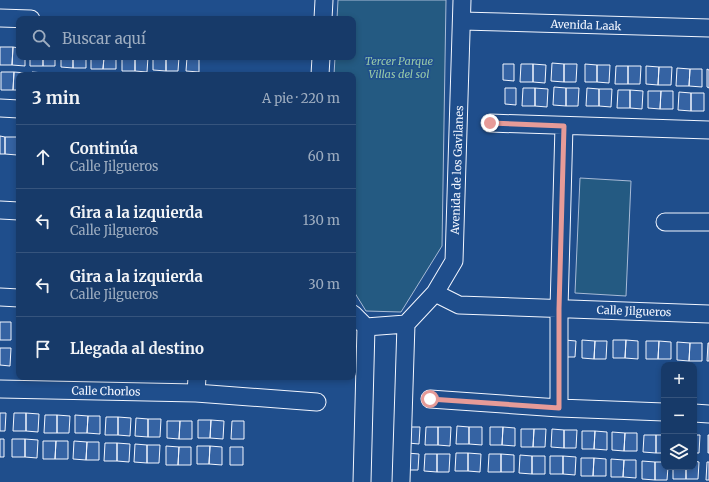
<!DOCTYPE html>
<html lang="es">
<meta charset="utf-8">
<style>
body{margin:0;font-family:Merriweather,serif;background:#20416f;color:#f1f3f6}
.controls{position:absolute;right:12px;bottom:12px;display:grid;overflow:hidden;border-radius:8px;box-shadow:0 2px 6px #0003}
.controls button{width:36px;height:36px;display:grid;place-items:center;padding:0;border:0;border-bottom:1px solid #36547d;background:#173a69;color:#f1f3f6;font:20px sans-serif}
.stop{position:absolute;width:12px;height:12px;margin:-9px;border:3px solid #e69b98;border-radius:50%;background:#fff}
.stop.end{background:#e69b98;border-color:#fff;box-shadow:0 1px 4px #0008}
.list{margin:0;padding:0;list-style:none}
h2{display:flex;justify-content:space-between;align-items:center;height:52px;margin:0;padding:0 16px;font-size:17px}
h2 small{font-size:13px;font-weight:400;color:#9eadc0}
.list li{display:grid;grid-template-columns:26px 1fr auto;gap:12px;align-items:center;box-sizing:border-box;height:64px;padding:0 16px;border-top:1px solid #36547d}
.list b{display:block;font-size:15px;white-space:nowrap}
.list p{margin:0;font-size:13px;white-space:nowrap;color:#9eadc0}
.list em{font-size:13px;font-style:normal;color:#9eadc0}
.icon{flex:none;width:22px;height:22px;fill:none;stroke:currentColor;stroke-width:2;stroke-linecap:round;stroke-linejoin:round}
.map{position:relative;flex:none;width:709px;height:482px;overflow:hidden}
.search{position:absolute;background:#173a69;box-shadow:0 2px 6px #0003;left:16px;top:16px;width:340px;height:44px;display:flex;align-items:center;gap:10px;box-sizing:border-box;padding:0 14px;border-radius:8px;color:#9eadc0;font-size:15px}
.panel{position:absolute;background:#173a69;box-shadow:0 2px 6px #0003;left:16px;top:72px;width:340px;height:308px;border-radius:8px}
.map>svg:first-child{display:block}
</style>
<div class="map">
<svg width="709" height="482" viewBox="0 0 709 482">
<rect width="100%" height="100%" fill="#1f4e8c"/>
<!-- green -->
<path fill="#245a82" stroke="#a8bbd7" d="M338,0H446L442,246L401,312L366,311L353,290V75H334L335,57H353V19H337Z
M580,178L631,181L626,296L575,293Z"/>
<!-- building -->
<path fill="#3563a3" stroke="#f2f6ff" d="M0,47H13L12,65H0Z
M13,47L19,48V57H25V66L12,65Z
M30,57H43V66H30Z
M43,57H55V66H43Z
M61,57H73V68L61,67Z
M73,57H86V68H73Z
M91,57H104L103,69H91Z
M104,57H116V69H103Z
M122,57H135V71H122Z
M135,57H148L147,72L135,71Z
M153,57H166V71L153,70Z
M166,57H179L178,71H166Z
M187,57H199V72L186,71Z
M552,63L564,64V82L551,81Z
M503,64H514V81L503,80Z
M521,64H533V82H520Z
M533,64L546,65L545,83L533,82Z
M564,64H577L576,82H564Z
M585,64L597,65V82H585Z
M597,65H610L609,83L597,82Z
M616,66H628V84H615Z
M628,66H641L640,84H628Z
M646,66L659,67L658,85L646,84Z
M659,67H672L671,85H658Z
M677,68L690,69L689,86H676Z
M690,69H702V87L689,86Z
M707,69L709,70V88L707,87Z
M1,72H14L13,90H1Z
M14,72L26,73V75H19V90H13Z
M32,72L44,73V75H32Z
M44,73H57V75H44Z
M554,87L566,88V106L553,105Z
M505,88H516V105L505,104Z
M523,88H535V106H522Z
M535,88L548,89L547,107L535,106Z
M566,88H579L578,106H566Z
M587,88L599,89V106H586Z
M599,89H612L611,107L599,106Z
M618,90H630V108H617Z
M630,90L643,91L642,109L630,108Z
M648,91H661L660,109L648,108Z
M661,91H673V109H660Z
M679,92L691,93V111L678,110Z
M691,93H704V111H691Z
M0,136L5,137V154H0Z
M5,137H18L17,155L5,154Z
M0,322H11V340H0Z
M565,340L576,341L575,357H564Z
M582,340L595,341L594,359L582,358Z
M613,340H626L625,358H613Z
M626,340L638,341V359L625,358Z
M595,341H607L606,359H594Z
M646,341H659L658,359H646Z
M659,341L671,342V359H658Z
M677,342L690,343L689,361L677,360Z
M690,343H702V361H689Z
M708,343H709V361H707Z
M0,348H11L10,366L0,365Z
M0,413H6L5,431H0Z
M14,413H26V431H13Z
M26,413L39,414L38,432L26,431Z
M45,415H57V433H44Z
M57,415L70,416L69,433H57Z
M75,415L88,416L87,433H75Z
M88,416H100V434L87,433Z
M106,417H118V435H105Z
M118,417L131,418L130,436L118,435Z
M136,418L148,419V437L135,436Z
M148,419H161L160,437H148Z
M198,420H211L210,438H198Z
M211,420L224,421L223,439L210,438Z
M167,421H180L179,439L167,438Z
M180,421H192V439H179Z
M232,421H244V439H231Z
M457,426L469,427V444H456Z
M408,427H420L419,444L408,443Z
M426,427H438V445H425Z
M438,427H451L450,446L438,445Z
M469,427H482V445L469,444Z
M490,427H503L502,445H490Z
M503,427L515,428V446L502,445Z
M521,429H534L533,447H521Z
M534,429H546L545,447H533Z
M552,429L564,430V448L551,447Z
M564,430H577L576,448H564Z
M582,431H595L594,449H582Z
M595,431L607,432V450L594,449Z
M612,432L625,433L624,451L612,450Z
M625,433H637V451H624Z
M644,435H656V453L643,452Z
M656,435H664V453H656Z
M694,435H700L699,453H694Z
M708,435H709V453H708Z
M0,439H4V457H0Z
M12,439H25V457H12Z
M25,439L38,440L37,458L25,457Z
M43,441H56L55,459H43Z
M56,441H68V459H55Z
M74,441L87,442L86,460L73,459Z
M87,442H99V460H86Z
M105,443H117V461H104Z
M117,443L130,444L129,462L117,461Z
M135,444L147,445V463L134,462Z
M147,445H160L159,463H147Z
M166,446L179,447L178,465H166Z
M197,446H210L209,464H197Z
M210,446L222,447V465L209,464Z
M179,447H191V465H178Z
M230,447H243V465H230Z
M407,453L419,454L418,470H407Z
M456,453H468V471H455Z
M468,453L481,454L480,472L468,471Z
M425,454H437V472L424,471Z
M437,454H450L449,472H437Z
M489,454H501V472H488Z
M501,454L514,455V472H501Z
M520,455L532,456V474L519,473Z
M532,456H545V474H532Z
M550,456H563V474H550Z
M563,456L576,457L575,475L563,474Z
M581,458H594L593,476H581Z
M594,458L606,459V476H593Z
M611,459L624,460L623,477H611Z
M624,460H636V478L623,477Z
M642,461L655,462V480L642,479Z
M694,461L699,462L698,479H686V467H694Z
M655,462H664V467H668L667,480H655Z
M707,462H709V480H706Z
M673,467H686V479H673Z"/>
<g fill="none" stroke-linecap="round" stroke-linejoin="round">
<defs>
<path id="minor" d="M0,18L31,19
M323,19L324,0
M462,21L709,28
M320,75L321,57
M0,108L19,109
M490,123L709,130
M0,210L19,211
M665,222H709
M435,293L459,305L709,314
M0,297L19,298
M353,314L366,327L362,482
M366,327L406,324
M0,389L196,393L317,402
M196,393L197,377
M430,399L559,408L664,412
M559,408V309L564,126
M694,413L709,414
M401,482L406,324L435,293L454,261L462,0"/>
</defs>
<!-- minor casing -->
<use href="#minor" stroke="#f2f6ff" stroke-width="19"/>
<!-- minor -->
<use href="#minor" stroke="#1f4e8c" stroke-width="17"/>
</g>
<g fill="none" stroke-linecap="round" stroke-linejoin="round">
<!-- route -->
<path stroke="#e69b98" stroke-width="5" d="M430,399L559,408V309L564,126L490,123"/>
</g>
<g text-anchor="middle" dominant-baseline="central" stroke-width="3" stroke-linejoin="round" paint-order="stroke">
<!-- street labels -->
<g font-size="11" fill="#f2f6ff" stroke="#1f4e8c">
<text transform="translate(586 25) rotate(2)">Avenida Laak</text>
<text transform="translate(457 170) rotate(-88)">Avenida de los Gavilanes</text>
<text transform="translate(634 311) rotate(2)">Calle Jilgueros</text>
<text transform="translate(106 391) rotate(1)">Calle Chorlos</text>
</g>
<!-- park labels -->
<g font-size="11" font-style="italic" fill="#97c8a6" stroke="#1f4e8c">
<text x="399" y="61">Tercer Parque<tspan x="399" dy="13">Villas del sol</tspan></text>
</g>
</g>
</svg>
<div class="controls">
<button>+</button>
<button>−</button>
<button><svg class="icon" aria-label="layers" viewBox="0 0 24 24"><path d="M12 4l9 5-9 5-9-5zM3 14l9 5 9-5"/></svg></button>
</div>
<div class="stop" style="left:430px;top:399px"></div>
<div class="stop end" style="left:490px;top:123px"></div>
<div class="search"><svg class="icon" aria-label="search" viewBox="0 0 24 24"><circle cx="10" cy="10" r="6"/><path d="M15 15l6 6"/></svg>Buscar aquí</div>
<section class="panel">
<h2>3 min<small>A pie · 220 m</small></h2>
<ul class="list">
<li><svg class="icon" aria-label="ahead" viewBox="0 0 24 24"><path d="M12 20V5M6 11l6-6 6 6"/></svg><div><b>Continúa</b><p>Calle Jilgueros</p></div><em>60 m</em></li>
<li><svg class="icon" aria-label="left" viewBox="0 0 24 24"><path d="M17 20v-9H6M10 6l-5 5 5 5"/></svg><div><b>Gira a la izquierda</b><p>Calle Jilgueros</p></div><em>130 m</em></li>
<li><svg class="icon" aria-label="left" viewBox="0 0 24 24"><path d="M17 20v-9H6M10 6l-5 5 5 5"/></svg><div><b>Gira a la izquierda</b><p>Calle Jilgueros</p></div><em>30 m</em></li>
<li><svg class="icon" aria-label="arrive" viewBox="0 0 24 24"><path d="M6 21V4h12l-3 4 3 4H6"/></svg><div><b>Llegada al destino</b></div></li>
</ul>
</section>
</div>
